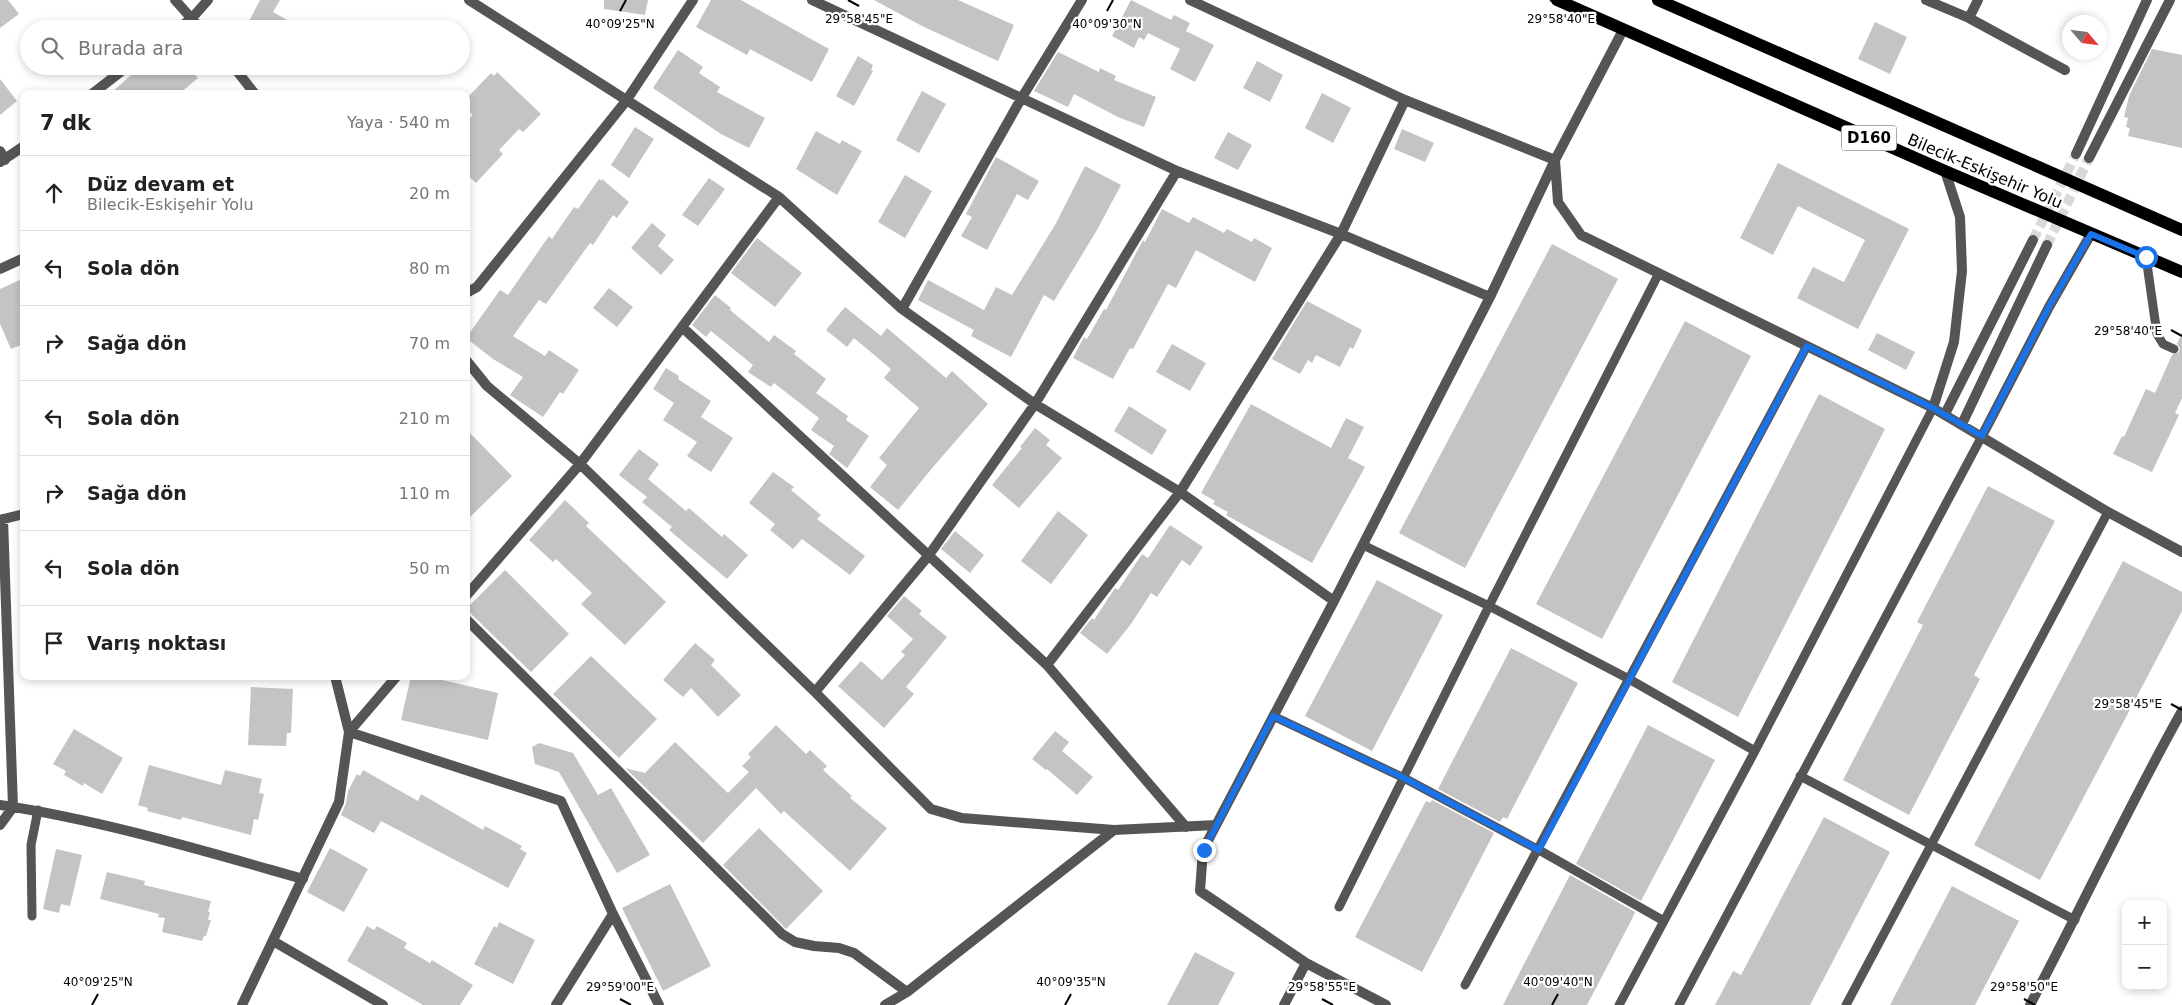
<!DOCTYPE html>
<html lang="tr">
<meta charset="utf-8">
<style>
body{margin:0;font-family:"DejaVu Sans",sans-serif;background:#f2f2f2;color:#222}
.controls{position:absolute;right:15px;bottom:15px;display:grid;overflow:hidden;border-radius:10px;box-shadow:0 2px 8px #0003}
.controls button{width:45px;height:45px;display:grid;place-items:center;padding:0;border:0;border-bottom:1px solid #e0e0e0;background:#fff;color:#222;font:25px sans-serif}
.compass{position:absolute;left:2062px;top:15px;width:45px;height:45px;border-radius:50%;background:#fff;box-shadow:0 2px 8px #0003;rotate:118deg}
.stop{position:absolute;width:15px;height:15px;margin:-11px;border:4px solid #1a73e8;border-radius:50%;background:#fff}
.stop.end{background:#1a73e8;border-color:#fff;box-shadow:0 1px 5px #0008}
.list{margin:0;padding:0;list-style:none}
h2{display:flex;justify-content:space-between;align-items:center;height:65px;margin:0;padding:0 20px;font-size:21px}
h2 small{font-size:16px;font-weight:400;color:#767676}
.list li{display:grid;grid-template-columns:32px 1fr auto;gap:15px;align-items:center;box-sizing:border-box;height:75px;padding:0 20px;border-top:1px solid #e0e0e0}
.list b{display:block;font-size:19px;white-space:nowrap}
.list p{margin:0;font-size:16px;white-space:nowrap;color:#767676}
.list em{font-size:16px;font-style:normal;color:#767676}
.icon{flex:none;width:28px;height:28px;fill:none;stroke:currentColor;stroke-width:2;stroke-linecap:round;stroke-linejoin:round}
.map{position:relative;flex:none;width:2182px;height:1005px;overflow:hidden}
.search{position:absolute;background:#fff;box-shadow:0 2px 8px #0003;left:20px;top:20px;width:450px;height:55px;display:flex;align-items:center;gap:12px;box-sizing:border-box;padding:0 18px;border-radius:28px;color:#767676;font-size:19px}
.panel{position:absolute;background:#fff;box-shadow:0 2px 8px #0003;left:20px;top:90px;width:450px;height:590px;border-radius:10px}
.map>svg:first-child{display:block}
</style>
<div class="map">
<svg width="2182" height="1005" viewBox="0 0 2182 1005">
<rect width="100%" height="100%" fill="#fff"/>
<!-- building -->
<path fill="#c4c4c4" d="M0,0H8L19,14L0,28Z
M260,0H280L273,12L303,29H245Z
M604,0H648L645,15L604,9Z
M711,0H741L829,49L812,82L750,49L747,55L696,27Z
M874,0H958L1014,25L998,61L922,26Z
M1131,0L1171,20L1174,15L1190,23L1186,31L1214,45L1195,82L1170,69L1180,49L1148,33L1144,40L1139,37L1134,48L1112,36Z
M1875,22L1907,37L1890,74L1858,59Z
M2152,49L2182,55V148L2128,136L2130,128L2126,127L2128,118L2124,117L2129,96Z
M678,50L703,67L699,73L720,87L717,92L765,118L749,148L721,134L653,88Z
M1058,52L1099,72L1100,68L1116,76L1114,80L1156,97L1144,127L1118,117L1074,94L1068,107L1034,91Z
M858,56L873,65L871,70L873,71L854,106L836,96Z
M1257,61L1283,75L1270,102L1243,88Z
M141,66H188L198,78L179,94H110Z
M497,72L541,114L523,132L519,129L499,150L503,154L476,183L466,174V121L473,115L466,109V99L491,73L494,76Z
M0,79L17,101L0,115Z
M922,91L946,104L919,153L896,140Z
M1322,93L1351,108L1333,143L1305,128Z
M635,127L654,139L629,178L611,165Z
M1402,129L1434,143L1425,162L1394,149Z
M816,131L840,144L842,140L862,151L837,195L796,169Z
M1228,132L1252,145L1238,170L1214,158Z
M996,157L1039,181L1028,200L1017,194L987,250L961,236L972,217L966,214Z
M1778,163L1909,229L1858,329L1797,298L1813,267L1844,282L1865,240L1798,206L1773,255L1740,238Z
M1085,166L1121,185L1097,230L1054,301L1044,295L1011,357L971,336L974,330L918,300L928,280L984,310L996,287L1012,295L1055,225Z
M905,175L932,191L905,238L878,222Z
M709,178L725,189L698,226L682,215Z
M599,179L601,181L602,179L629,202L617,218L613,215L593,245L590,243L546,304L539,300L513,336L545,356L549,350L579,370L563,394L560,392L543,417L510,395L523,377L493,359L466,338L500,290L508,295L549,236L552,239L574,207L578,209Z
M1162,209L1189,223L1193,217L1224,233L1227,229L1252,242L1254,238L1272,248L1255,282L1196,250L1176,288L1168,284L1133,349L1130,348L1113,379L1073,358L1084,337L1087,339L1104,309L1106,310L1143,240L1145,242Z
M652,223L666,235L658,246L674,260L661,275L631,248Z
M757,238L802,273L775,307L731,273Z
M1552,244L1618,279L1465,568L1399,533Z
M24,278V344L11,349L0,324V289Z
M609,288L633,307L617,327L593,308Z
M715,295L731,308L730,310L769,342L774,335L796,351L794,354L826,379L816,393L848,416L846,420L869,436L847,468L829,454L834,446L811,430L819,418L774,383L771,387L748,372L753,365L711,331L706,337L692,325Z
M1307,301L1362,330L1353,349L1350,347L1340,367L1316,355L1312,363L1308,360L1300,374L1272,359Z
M845,307L881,336L887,328L946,378L952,371L988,404L933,467L898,510L870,487L887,465L879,458L919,408L884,378L891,369L854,338L847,347L826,330Z
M1685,321L1751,356L1602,639L1536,604Z
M1877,333L1915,352L1906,370L1868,350Z
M2182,333V398L2175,413L2179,415L2152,472L2113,454L2122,436L2124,437L2146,389L2155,393L2172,355L2179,352L2180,348L2177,344Z
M1172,344L1206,363L1190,391L1156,372Z
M666,368L679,376L678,379L711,401L701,417L733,438L711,472L687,456L697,442L663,420L674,403L653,389Z
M1819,394L1885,429L1738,717L1672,682Z
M1251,404L1331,448L1346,418L1364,427L1348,458L1365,467L1312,563L1226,515L1228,512L1213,504L1215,501L1201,493Z
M1129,406L1167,430L1152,455L1114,431Z
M1035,428L1050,440L1046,445L1062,458L1019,508L992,485L1022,448L1020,447Z
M466,429L512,476L466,521Z
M639,449L659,464L648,479L686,511L689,508L722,537L724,534L748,555L727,579L669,530L672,527L642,502L647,497L619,475Z
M773,472L794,487L791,490L821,515L817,519L865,556L850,575L802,539L793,549L770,530L775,524L749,503Z
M1988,486L2055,521L1974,675L1980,679L1909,815L1843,780L1923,625L1917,622Z
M565,500L589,523L586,526L666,602L625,645L581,604L592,593L556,559L553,562L529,540Z
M1058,511L1088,535L1051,584L1021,561Z
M1170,525L1203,547L1190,566L1182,560L1157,597L1151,593L1131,624L1107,654L1080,633L1092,618L1094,620L1115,588L1118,590L1142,554L1148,558Z
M955,531L984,555L970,573L941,549Z
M2123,561L2182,592V611L2040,880L1974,845Z
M505,570L569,634L531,672L466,609Z
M1377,580L1443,615L1372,751L1305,716Z
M904,596L922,611L919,614L947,637L906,687L914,694L884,728L838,686L861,661L882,680L905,655L901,652L913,639L887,616Z
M695,643L715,660L711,665L741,695L718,717L691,688L683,697L663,680Z
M1511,648L1578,683L1507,819L1503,817L1500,822L1438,789Z
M591,656L657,719L619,758L553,694Z
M411,676H425L498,693L488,740L401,720Z
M251,687L293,689L291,733H287L286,746L248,745Z
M776,725L806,754L810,750L827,766L823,770L852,796L850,798L887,828L850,871L784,811L781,814L756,788L703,843L625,768L645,773L675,742L728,793L749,772L742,766L751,757L748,754Z
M1648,725L1715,760L1641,901L1576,864Z
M74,729L123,758L102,794L84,783L83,786L64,775L66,771L53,764Z
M1055,731L1069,742L1062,751L1093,777L1077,795L1047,769L1046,770L1032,759Z
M539,743L573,753L598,795L611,788L650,855L617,873L559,772L535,764L532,747Z
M149,765L221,785L225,770L262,779L259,793L264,794L258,820L254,819L251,835L182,817L181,820L147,811L148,808L138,805Z
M363,770L418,801L421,794L483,830L485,826L522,846L520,849L527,853L508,888L381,821L374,833L341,815L346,803L348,791L357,774L360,776Z
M1432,800L1494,833L1422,972L1355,937L1426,801L1430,803Z
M1824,817L1890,852L1810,1005H1715L1733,971L1741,975Z
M759,828L823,891L786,929L723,865Z
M330,848L368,869L344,912L307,892Z
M56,849L82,855L70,906L61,904L59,913L43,909Z
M107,872L145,881L144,885L211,901L208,912H210L208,920H211L206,936H204L202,941L162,932L165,918L158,917L159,914L100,899Z
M1570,875L1635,912L1632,919L1587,1005H1503Z
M670,884L711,966L663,991L622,908Z
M1952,886L2019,921L1975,1005H1890Z
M499,922L535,940L513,984L474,964L494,926L497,928Z
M367,926L374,930L377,926L407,943L404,948L430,963L432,960L473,985L460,1005H423L347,961Z
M1195,952L1235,973L1218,1005H1167Z"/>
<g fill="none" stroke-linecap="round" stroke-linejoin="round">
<!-- minor-tunnel -->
<path stroke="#d9d9d9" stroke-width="10" stroke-dasharray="10 5" stroke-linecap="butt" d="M2033,240L2076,154
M2047,245L2089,158"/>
<!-- service -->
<path stroke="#555" stroke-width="9" d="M2146,257L2157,334L2163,344L2174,349
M1363,545L1489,606L1629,679L1755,751
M1273,716L1404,778L1539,850L1664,921
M1800,776L2075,920
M1339,907L1489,606L1659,273
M32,916L31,845L38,810
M1465,985L1807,346
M1619,1005L1755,751L1933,408
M1679,1005L1982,436
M1846,1005L2108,512"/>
<!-- minor -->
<path stroke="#555" stroke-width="10" d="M175,0L201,29
M469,0L779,197L902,309L1035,404L1180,492L1334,601
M812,0L1177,171L1341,234L1490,297
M1190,0L1405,100L1555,160L1558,202L1581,235L1933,408L2108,512L2182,552
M1926,0L1969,18L2065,70
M1969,18L1978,0
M178,29L192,18L208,0
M233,66L255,94
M92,94L128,66
M0,151L5,160
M0,162L24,146
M0,269L24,258
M902,309L1021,99L1082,0
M682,327L1047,665L1186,827
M466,360L487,386L580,464L815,692L931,809L962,818L1114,830L1216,825
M1933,408L1954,342L1962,271L1960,217L1945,171
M1945,414L2033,240
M1962,424L2047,245
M1982,436L2049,307L2091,234
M0,520L24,514
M466,596L580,464L779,197
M466,619L782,934L795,942L814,946L839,948L854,953L907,992
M1047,665L1180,492L1341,234L1405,100
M397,676L349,732L561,801L613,914L659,1005
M815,692L929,555L1035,404L1177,171
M0,805C101,820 204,851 303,879
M0,825L13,807L3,519
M273,941L383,1005
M556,1005L613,914
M885,1005L907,992L1114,830
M1284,1005L1306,963
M1386,1005L1306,963L1200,891L1203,850L1334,601L1490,297L1555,160L1623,30
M2030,1005C2082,907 2128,807 2182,711"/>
<!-- tertiary -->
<path stroke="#555" stroke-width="10" d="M2076,154L2147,0
M2089,158L2170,0
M466,293L477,287L626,101L693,0
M242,1005L339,802L349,732L335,676"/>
<!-- primary -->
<path stroke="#000" stroke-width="12" d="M1557,0L1945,171L2182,272
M1658,0L2182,230"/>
</g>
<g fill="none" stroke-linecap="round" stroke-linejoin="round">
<!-- route -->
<path stroke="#1a73e8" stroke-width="6" d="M1204,850L1273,716L1404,778L1539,850L1807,346L1933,408L1982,436L2049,307L2091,234L2146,257"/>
</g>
<!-- ticks -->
<path fill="none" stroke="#000" stroke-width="2" d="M848,0L859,6M1550,0L1561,6M620,11L626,0M1107,11L1113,0M2171,330L2182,336M2171,704L2182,710M620,999L631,1005M1322,999L1333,1005M2024,999L2035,1005M92,1005L98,994M1065,1005L1071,994M1552,1005L1558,994"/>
<g text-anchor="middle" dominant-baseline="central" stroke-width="4.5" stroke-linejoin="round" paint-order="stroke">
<!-- shield labels -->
<rect fill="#fff" stroke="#4c4c4c" stroke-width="1" x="1841.5" y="125.5" width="55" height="25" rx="4"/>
<g font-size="15" font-weight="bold" fill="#000">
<text x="1869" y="138">D160</text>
</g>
<!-- street labels -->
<g font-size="16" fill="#000" stroke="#fff">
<text transform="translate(1985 171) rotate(23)">Bilecik-Eskişehir Yolu</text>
</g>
</g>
<g font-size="12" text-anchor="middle" fill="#000" stroke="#fff" stroke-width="4.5" stroke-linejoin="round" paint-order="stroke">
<text x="859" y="23">29°58'45"E</text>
<text x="1561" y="23">29°58'40"E</text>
<text x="620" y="28">40°09'25"N</text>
<text x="1107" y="28">40°09'30"N</text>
<text x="2128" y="335">29°58'40"E</text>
<text x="2128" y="708">29°58'45"E</text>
<text x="98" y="986">40°09'25"N</text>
<text x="1071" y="986">40°09'35"N</text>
<text x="1558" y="986">40°09'40"N</text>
<text x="620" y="991">29°59'00"E</text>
<text x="1322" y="991">29°58'55"E</text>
<text x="2024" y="991">29°58'50"E</text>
</g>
</svg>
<div class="controls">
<button>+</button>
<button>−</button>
</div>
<svg class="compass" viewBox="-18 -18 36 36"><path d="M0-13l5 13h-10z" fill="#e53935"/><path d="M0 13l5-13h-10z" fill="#767676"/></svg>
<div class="stop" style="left:2146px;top:257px"></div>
<div class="stop end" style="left:1204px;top:850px"></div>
<div class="search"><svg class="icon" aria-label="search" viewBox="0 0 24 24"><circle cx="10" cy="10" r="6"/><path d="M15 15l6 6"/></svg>Burada ara</div>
<section class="panel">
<h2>7 dk<small>Yaya · 540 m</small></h2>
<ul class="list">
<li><svg class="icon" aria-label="ahead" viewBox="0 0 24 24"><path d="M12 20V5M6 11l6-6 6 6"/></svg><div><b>Düz devam et</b><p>Bilecik-Eskişehir Yolu</p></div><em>20 m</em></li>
<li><svg class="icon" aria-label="left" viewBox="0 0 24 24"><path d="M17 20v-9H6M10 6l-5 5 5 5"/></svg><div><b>Sola dön</b></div><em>80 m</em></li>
<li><svg class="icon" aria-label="right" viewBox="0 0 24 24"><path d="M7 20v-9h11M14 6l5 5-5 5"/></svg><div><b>Sağa dön</b></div><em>70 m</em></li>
<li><svg class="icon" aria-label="left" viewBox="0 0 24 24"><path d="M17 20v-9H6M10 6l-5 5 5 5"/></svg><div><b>Sola dön</b></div><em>210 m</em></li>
<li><svg class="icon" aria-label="right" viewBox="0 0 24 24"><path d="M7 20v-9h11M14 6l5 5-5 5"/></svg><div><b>Sağa dön</b></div><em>110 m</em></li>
<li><svg class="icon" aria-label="left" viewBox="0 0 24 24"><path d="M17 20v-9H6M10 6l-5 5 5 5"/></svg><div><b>Sola dön</b></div><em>50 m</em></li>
<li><svg class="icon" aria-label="arrive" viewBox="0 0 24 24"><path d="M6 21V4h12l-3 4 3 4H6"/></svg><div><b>Varış noktası</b></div></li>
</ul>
</section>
</div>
